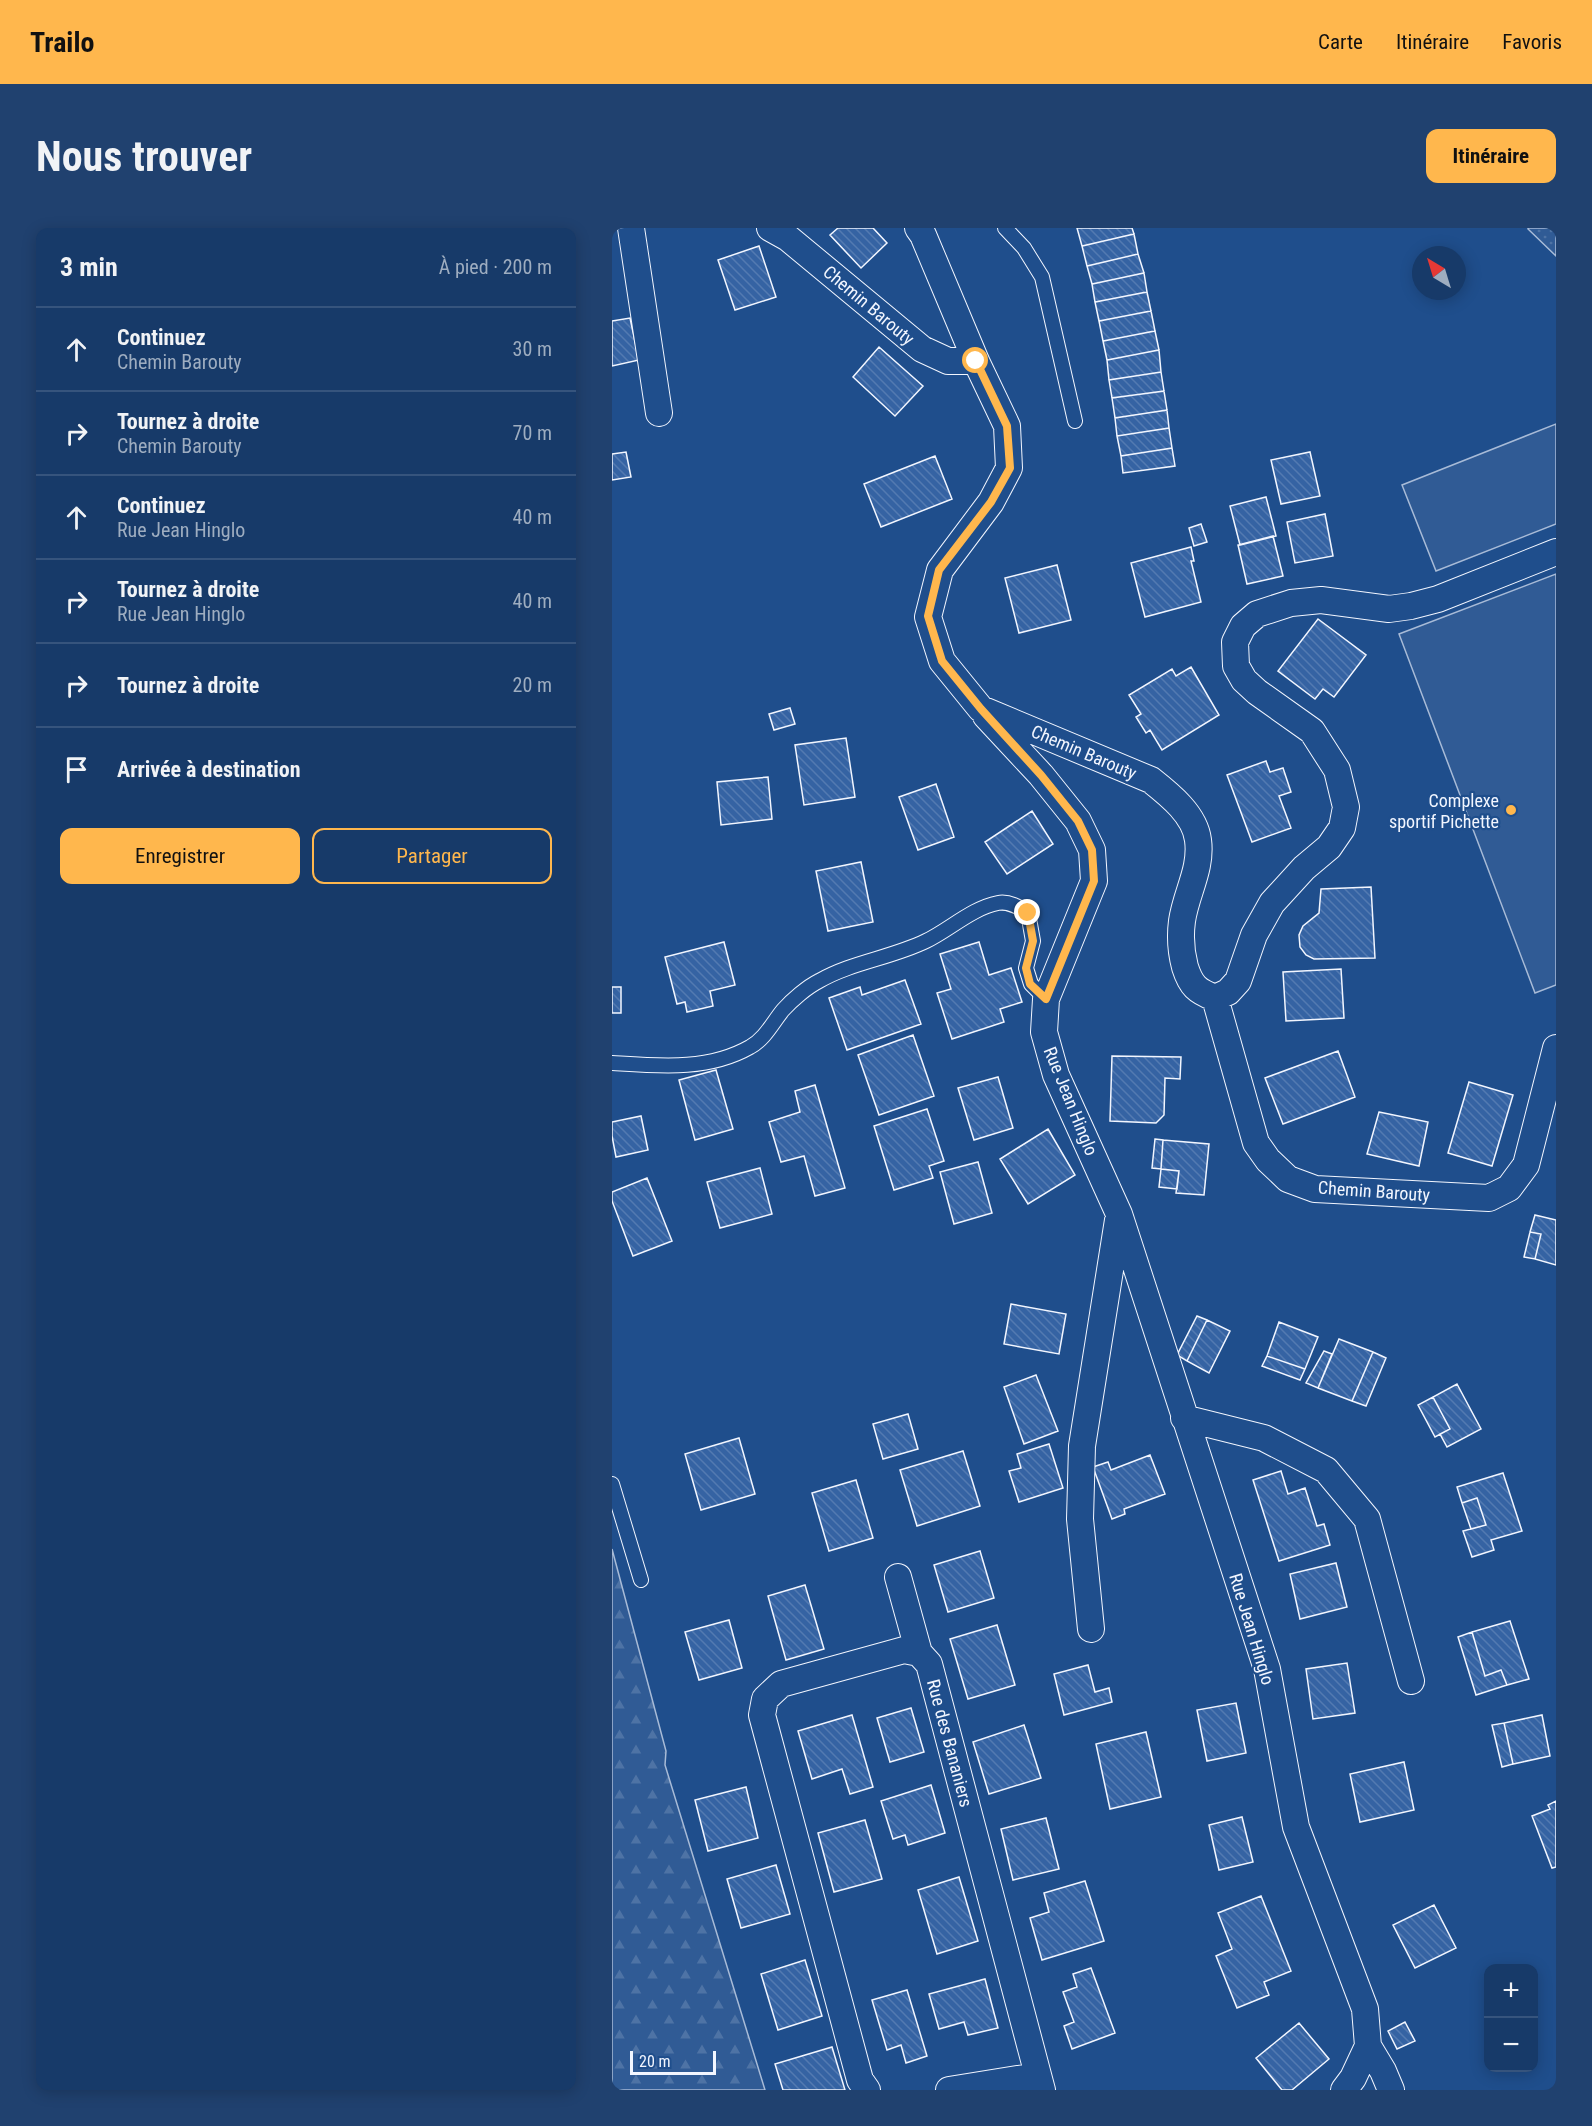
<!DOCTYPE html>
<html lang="fr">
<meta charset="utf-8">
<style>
body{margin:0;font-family:"Roboto Condensed",sans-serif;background:#20416f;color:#f1f3f6}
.controls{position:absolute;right:18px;bottom:18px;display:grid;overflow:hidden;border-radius:12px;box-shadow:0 3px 15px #0003}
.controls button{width:54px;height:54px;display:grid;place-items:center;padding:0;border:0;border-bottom:2px solid #36547d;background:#173a69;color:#f1f3f6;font:30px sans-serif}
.compass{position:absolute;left:800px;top:18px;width:54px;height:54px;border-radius:50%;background:#173a69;box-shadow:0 3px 15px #0003;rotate:322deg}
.scale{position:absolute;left:18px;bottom:15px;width:86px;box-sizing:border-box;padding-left:6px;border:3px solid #f2f6ff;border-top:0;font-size:16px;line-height:21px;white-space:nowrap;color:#f2f6ff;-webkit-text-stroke:4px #1f4e8c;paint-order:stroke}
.stop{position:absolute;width:18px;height:18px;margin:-14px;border:4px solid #ffb74d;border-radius:50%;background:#fff}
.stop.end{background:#ffb74d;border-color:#fff;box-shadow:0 2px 6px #0008}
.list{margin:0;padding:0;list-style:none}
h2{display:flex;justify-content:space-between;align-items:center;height:78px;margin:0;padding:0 24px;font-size:26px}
h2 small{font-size:20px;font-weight:400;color:#9eadc0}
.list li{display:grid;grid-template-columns:39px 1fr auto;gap:18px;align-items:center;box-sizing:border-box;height:84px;padding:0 24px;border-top:2px solid #36547d}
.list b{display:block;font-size:22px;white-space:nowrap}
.list p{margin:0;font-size:20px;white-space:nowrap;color:#9eadc0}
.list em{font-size:20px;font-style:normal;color:#9eadc0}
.actions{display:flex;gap:12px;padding:18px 24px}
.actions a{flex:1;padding:14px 0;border:2px solid #ffb74d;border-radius:12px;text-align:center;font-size:21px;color:#ffb74d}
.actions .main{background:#ffb74d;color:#111}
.icon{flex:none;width:33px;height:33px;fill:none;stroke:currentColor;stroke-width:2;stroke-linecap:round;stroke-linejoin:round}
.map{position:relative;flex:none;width:944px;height:1862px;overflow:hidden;border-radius:12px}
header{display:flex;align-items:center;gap:36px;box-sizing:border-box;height:84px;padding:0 30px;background:#ffb74d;color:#111}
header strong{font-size:28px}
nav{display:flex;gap:33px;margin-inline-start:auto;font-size:21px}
.intro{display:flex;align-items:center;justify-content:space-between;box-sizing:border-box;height:144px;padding:0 36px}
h1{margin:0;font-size:42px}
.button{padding:15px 27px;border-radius:12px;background:#ffb74d;color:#111;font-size:21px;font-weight:700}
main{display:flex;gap:36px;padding:0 36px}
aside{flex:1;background:#173a69;border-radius:12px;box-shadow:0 3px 15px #0003}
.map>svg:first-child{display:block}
</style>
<header>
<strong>Trailo</strong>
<nav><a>Carte</a><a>Itinéraire</a><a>Favoris</a></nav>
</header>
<div class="intro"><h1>Nous trouver</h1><a class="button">Itinéraire</a></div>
<main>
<aside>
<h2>3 min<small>À pied · 200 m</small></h2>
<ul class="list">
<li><svg class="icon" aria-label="ahead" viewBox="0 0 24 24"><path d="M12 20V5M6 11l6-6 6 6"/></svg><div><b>Continuez</b><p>Chemin Barouty</p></div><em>30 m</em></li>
<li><svg class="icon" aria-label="right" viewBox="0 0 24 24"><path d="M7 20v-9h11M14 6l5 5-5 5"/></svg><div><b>Tournez à droite</b><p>Chemin Barouty</p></div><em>70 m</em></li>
<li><svg class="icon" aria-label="ahead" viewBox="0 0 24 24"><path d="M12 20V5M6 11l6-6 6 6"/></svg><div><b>Continuez</b><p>Rue Jean Hinglo</p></div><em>40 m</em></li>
<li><svg class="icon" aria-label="right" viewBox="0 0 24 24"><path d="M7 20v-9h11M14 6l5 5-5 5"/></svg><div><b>Tournez à droite</b><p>Rue Jean Hinglo</p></div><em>40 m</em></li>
<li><svg class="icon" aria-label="right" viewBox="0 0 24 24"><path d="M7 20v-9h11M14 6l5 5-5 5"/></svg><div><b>Tournez à droite</b></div><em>20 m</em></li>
<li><svg class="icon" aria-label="arrive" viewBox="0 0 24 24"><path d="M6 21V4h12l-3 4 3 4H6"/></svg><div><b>Arrivée à destination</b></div></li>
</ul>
<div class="actions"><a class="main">Enregistrer</a><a>Partager</a></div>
</aside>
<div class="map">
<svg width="944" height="1862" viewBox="0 0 944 1862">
<defs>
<pattern id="forest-firs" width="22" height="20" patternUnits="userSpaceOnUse" patternTransform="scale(1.5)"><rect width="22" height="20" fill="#305b95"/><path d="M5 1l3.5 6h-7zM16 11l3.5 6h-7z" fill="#4e73a5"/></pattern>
<pattern id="park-dots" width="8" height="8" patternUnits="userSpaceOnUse" patternTransform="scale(1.5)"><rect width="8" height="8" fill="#305b95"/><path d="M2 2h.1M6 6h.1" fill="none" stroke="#4e73a5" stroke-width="1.8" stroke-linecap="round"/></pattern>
<pattern id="building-back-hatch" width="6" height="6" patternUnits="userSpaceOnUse" patternTransform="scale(1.5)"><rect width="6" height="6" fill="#3563a3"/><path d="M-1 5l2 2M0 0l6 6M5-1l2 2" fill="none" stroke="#537ab1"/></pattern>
</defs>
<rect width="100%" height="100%" fill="#1f4e8c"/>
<!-- grass -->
<path fill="#305b95" stroke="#a8bbd7" stroke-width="1.5" d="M944,196V296L824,343L790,257Z
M944,346V757L923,765L787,406Z"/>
<!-- forest -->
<path fill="url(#forest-firs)" stroke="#a8bbd7" stroke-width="1.5" d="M0,1321L54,1523L53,1537L153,1862H0Z"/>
<!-- park -->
<path fill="url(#park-dots)" stroke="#a8bbd7" stroke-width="1.5" d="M944,0V28L916,1V0Z"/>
<!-- building -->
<path fill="url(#building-back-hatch)" stroke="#f2f6ff" stroke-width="1.5" d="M226,0H261L275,15L249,40L218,7Z
M465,0H520L522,6L470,18Z
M522,6L526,26L475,38L470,18Z
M147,18L164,69L123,82L106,32Z
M526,26L532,45L480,56L475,38Z
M532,45L535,64L483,74L480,56Z
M535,64L539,83L487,93L483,74Z
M539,83L543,103L491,113L487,93Z
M18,90L27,132L0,138V93Z
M543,103L547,122L495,132L491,113Z
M267,119L311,158L283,188L241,149Z
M547,122L549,144L497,152L495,132Z
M549,144L552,163L500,170L497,152Z
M552,163L555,182L503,190L500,170Z
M555,182L557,200L505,208L503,190Z
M557,200L560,220L509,228L505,208Z
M560,220L563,238L511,245L509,228Z
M14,224L19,249L0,252V226Z
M698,224L708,268L669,276L659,232Z
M323,228L340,271L269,299L252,256Z
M654,269L664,308L628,317L618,278Z
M713,286L721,328L683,335L675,294Z
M589,296L595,314L582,318L577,300Z
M661,308L671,348L635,356L626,317Z
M579,319L582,333H579L589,374L533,389L519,335Z
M445,337L459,392L407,405L393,350Z
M706,391L754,427L722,469L711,461L703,471L666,443Z
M579,439L607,487L550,522L538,502L534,505L524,489L529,486L517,467L560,441L564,448Z
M178,480L183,496L162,502L157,486Z
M234,510L243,569L192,577L183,517Z
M654,533L658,544L671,540L679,564L667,568L679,600L640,614L615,547Z
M156,549L160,591L109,597L105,554Z
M324,556L342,609L306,622L287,569Z
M420,583L441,616L395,646L373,614Z
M249,634L261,694L216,703L204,643Z
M759,659L763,730L702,731L694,727L688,719L687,707L691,698L707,685L709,661Z
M112,714L123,757L98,763L101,778L75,784L73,774L65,776L53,729Z
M367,714L377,747L399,740L410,774L388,781L392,794L340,811L325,765L339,761L328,726Z
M729,741L732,790L674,793L671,744Z
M293,752L309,796L235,822L217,770L248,759L250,767Z
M0,759H9V785H0Z
M301,807L322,868L267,887L246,827Z
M726,823L743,869L671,896L653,850Z
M500,828L569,829L568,851L553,850L552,887L544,895L498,893Z
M104,842L121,901L83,912L67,852Z
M386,849L401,900L362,912L346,860Z
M857,854L901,867L880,938L836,925Z
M203,857L233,960L203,968L192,928L169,934L157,894L188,884L183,863Z
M315,881L332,933L317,938L321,950L282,962L262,898Z
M767,884L816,894L807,938L755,926Z
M29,888L36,922L4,929L0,908V894Z
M436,901L463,947L416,976L388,931Z
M543,911L551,912L549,941L540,940Z
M551,912L597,916L592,967L564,965L567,943L549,941Z
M366,934L380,985L342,996L328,944Z
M148,940L160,986L108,1000L95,954Z
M549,941L567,943L565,961L547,959Z
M35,950L60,1013L21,1028L0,973V964Z
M923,987L944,992V1037L923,1031L929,1006L918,1004Z
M918,1004L929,1006L923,1031L912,1029Z
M399,1076L454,1086L447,1126L392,1116Z
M585,1088L595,1092L575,1133L565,1127Z
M595,1092L618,1103L597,1145L575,1133Z
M667,1094L706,1109L693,1141L655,1128Z
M727,1111L761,1124L740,1173L706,1160Z
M712,1123L720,1126L706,1160L694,1155Z
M761,1124L774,1130L754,1178L740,1173Z
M655,1128L693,1141L688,1152L650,1138Z
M424,1147L446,1203L412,1216L392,1159Z
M845,1156L869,1201L835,1219L828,1206L838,1201L821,1169Z
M821,1169L838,1201L823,1209L806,1177Z
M296,1186L306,1221L271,1231L261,1196Z
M127,1210L143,1266L89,1282L73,1226Z
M437,1216L451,1260L407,1274L397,1243L409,1240L405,1226Z
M351,1223L368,1278L305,1298L288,1242Z
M538,1227L553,1266L512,1281L513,1286L500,1291L481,1239L496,1234L499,1242Z
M669,1243L676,1266L693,1260L705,1298L712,1296L718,1317L667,1333L641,1252Z
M891,1245L910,1303L879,1312L882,1322L860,1329L851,1303L874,1297L865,1270L850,1275L845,1259Z
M244,1252L261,1310L217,1323L200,1265Z
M865,1270L874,1297L859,1301L850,1275Z
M368,1323L382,1370L336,1384L322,1337Z
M724,1335L735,1379L688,1391L678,1346Z
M193,1357L212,1421L174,1432L156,1368Z
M117,1392L130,1440L87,1452L73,1404Z
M898,1393L917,1451L895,1457L889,1442L873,1448L860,1404Z
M385,1397L403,1457L356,1471L338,1411Z
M860,1404L873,1448L889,1442L895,1457L864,1467L846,1409Z
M735,1435L743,1485L701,1491L694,1441Z
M476,1437L483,1464L497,1460L500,1474L452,1487L442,1446Z
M624,1475L634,1525L595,1533L585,1482Z
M299,1480L312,1524L278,1534L265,1490Z
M240,1487L261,1559L238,1566L230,1541L200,1551L186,1503Z
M930,1487L938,1528L901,1536L892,1495Z
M892,1495L901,1536L890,1539L880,1497Z
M412,1497L429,1550L377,1566L361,1514Z
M534,1504L549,1569L498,1581L484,1516Z
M792,1534L802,1582L748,1594L738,1546Z
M319,1557L333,1605L296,1617L293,1607L281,1611L269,1573Z
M134,1559L146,1610L96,1623L83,1572Z
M944,1573V1639L940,1640L920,1588L938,1581L936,1577Z
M630,1589L641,1634L607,1642L597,1597Z
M434,1590L447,1641L401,1652L389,1601Z
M253,1592L270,1651L222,1664L206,1605Z
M164,1637L178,1686L129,1700L115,1651Z
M347,1649L366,1713L325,1726L306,1662Z
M473,1653L492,1713L430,1732L418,1690L437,1684L432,1665Z
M649,1668L679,1743L652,1754L657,1767L625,1780L604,1728L620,1721L606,1685Z
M822,1677L844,1720L803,1740L781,1697Z
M193,1732L210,1788L166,1802L149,1746Z
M479,1740L503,1805L460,1821L452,1798L462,1794L451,1764L465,1759L461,1746Z
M373,1751L386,1800L356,1807L352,1794L327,1801L317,1766Z
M295,1762L315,1828L294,1835L289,1817L275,1822L260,1772Z
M793,1794L803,1813L785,1821L776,1803Z
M687,1795L717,1831L680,1862H670L644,1830Z
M220,1819L233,1862H171L163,1836Z"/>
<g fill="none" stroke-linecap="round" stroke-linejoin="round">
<defs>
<path id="service" d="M393,0L412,20L430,49L463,193
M0,835C47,838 96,843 138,819C153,811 161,794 171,782C180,772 195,759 207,753C240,734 279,730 314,713C337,702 360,680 386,675C397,673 407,679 416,685L421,713L414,740L419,756L434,771
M0,1256L29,1352"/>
<path id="minor" d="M19,0L47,185
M158,0L176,10L310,121L336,133H364
M306,0L311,7L364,133L395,198L397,240L379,274L328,342L316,389L330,433L369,481L539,552C558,567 583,587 586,612C590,641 574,665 570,693C568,708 569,724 573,739C579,758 585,763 603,770L616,764L626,753L642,707L660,675L692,640L717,619L730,600L734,579L725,542L700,503L645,464L632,452L624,438L623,414L631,398L645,386L679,375L709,372L777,381L799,378L826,371L944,324
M374,488L429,547L466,593L480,622L482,653L434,771L432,804L444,847L507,986L655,1441L684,1599L753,1781L756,1818L741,1850L732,1862
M603,770L644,915L656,932L676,951L703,961L877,970L897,960L914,937L944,820
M572,1190L652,1210L714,1242L755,1291L799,1453
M286,1349L307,1425
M479,1401L468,1291L470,1218L506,992
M756,1818L771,1843L779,1862
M255,1862L248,1852L150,1487L153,1471L169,1456L292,1422L307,1425L317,1436L430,1862
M337,1862L425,1848"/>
</defs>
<!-- service casing -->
<use href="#service" stroke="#f2f6ff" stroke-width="16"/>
<!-- minor casing -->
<use href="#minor" stroke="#f2f6ff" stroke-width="28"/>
<!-- service -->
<use href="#service" stroke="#1f4e8c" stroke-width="14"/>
<!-- minor -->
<use href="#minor" stroke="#1f4e8c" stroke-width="26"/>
</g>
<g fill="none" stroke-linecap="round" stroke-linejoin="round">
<!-- route -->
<path stroke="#ffb74d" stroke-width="8" d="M364,133L395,198L398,240L379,274L327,342L316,388L330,433L369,481L429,547L466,593L480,622L482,653L434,771L418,756L414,740L421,713L416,685"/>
</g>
<!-- markers -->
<circle fill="#ffb74d" stroke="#1f4e8c" stroke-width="2" cx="899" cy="582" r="6"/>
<g text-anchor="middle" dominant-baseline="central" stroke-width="4.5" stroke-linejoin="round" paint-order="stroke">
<!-- street labels -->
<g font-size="18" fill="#f2f6ff" stroke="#1f4e8c">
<text transform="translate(257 77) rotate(40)">Chemin Barouty</text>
<text transform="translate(472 524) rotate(23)">Chemin Barouty</text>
<text transform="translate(459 873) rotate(68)">Rue Jean Hinglo</text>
<text transform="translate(762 963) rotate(4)">Chemin Barouty</text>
<text transform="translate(640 1401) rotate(73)">Rue Jean Hinglo</text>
<text transform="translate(338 1515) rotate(75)">Rue des Bananiers</text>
</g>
<!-- poi labels -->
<g font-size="18" fill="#f2f6ff" stroke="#1f4e8c" text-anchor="end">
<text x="887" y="572">Complexe<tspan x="887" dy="21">sportif Pichette</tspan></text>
</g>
</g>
</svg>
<div class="controls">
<button>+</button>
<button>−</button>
</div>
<svg class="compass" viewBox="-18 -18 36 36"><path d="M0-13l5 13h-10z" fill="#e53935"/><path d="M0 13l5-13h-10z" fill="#9eadc0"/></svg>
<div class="scale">20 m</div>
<div class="stop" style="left:364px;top:133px"></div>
<div class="stop end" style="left:416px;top:685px"></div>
</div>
</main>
